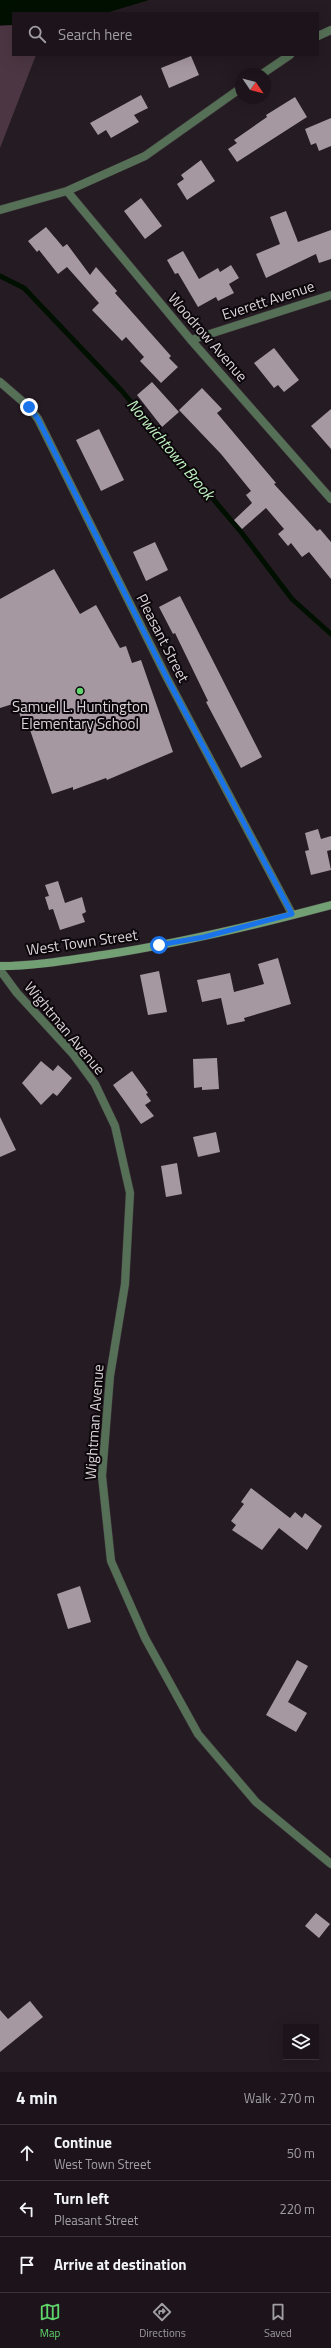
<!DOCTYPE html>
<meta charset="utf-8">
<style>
body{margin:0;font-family:"Titillium Web",sans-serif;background:#292127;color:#f1f3f6}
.controls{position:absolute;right:12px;bottom:12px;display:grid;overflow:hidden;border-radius:0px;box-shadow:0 4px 16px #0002}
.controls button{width:36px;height:36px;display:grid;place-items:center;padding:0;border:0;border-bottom:1px solid #3a3339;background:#1c141a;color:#f1f3f6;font:20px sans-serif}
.compass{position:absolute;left:235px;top:68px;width:36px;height:36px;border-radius:50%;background:#1c141a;box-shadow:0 4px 16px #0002;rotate:125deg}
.stop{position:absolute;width:12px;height:12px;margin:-9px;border:3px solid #1a73e8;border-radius:50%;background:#fff}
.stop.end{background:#1a73e8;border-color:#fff;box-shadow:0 1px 4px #0008}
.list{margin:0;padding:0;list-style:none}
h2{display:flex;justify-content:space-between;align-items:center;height:52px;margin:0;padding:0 16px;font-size:17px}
h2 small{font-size:13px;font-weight:400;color:#a09ea2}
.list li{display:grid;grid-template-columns:26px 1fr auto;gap:12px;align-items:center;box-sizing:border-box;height:56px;padding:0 16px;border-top:1px solid #3a3339}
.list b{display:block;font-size:15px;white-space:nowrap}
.list p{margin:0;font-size:13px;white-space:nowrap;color:#a09ea2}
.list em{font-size:13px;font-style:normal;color:#a09ea2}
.icon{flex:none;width:22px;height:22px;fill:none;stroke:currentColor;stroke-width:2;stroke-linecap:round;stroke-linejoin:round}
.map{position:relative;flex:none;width:331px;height:2072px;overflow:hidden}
.search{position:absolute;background:#1c141a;box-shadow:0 4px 16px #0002;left:12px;right:12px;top:12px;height:44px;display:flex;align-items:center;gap:10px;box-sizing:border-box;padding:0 14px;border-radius:0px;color:#a09ea2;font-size:15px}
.sheet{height:220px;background:#1c141a}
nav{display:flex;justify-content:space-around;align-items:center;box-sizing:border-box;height:56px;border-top:1px solid #3a3339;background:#1c141a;font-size:11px;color:#a09ea2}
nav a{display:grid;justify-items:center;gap:2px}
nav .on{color:#5fd56b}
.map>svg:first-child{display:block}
</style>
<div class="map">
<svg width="331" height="2072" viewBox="0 0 331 2072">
<rect width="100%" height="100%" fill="#251b22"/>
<!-- green -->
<path fill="#4c3643" d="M13,25V55H36L0,148V26Z"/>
<!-- water -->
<path fill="#001000" d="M0,0H149L106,13H13V25H0Z"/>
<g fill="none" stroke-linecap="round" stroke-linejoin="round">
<!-- stream -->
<path stroke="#001000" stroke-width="5" d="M0,276L24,288L121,390L241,532L292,599L331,634"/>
</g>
<!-- building -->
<path fill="#a698a0" d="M191,56L199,75L169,88L161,68Z
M141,95L148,108L134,115L139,122L111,138L106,130L98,135L90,123Z
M295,97L307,117L237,162L228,149L237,143L234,140L267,117L266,115Z
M331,118V146L319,151L316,143L311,145L305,129Z
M201,160L215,181L187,200L177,184L184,179L181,175Z
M141,198L162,226L145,239L124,211Z
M286,211L298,242L331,230V259L319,263L316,254L266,278L256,254L280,244L270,217Z
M46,227L63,247L67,244L90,275L96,267L117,291L115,293L171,356L169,358L178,367L161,383L140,361L144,357L126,337L122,341L92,310L99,303L67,267L58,274L39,250L37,252L28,241Z
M183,251L199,279L218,268L220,272L231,265L239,278L229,284L234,293L218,301L216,297L198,307L178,273L175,274L167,260Z
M274,348L299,380L284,392L278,385L274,388L254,363Z
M152,382L179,412L162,427L137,395Z
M202,388L222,409L217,413L276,483L274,484L317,531L320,529L331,542V579L309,552L302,557L291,543L288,546L278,534L284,529L266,508L242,529L234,520L252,503L246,495L251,491L221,454L179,410Z
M331,409V449L311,426Z
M99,429L124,480L101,491L76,440Z
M155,542L168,570L146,581L133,552Z
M54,569L80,614L96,605L120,648L126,646L132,663L141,660L173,752L107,780L106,778L73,790V787L52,794L29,727L23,724L16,703L0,708V599Z
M180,596L262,757L241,768L206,702L208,701L175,633L173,634L159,607Z
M318,829L321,839L331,836V850L327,851L331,870L311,875L305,851L309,850L305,833Z
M58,881L65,903L82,897L86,912L82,914L85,922L60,930L53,909L49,910L45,897L49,896L45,885Z
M278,958L291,1004L244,1018L245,1021L227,1025L221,998L202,1002L197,980L230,973L234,992L264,984L258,964Z
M159,971L167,1012L148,1015L140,975Z
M217,1058L219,1089L202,1090V1087L194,1088L193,1059Z
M41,1061L53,1071L58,1065L72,1078L57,1096L53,1093L41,1105L22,1083Z
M132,1071L148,1093L146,1094L151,1101L145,1105L154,1116L141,1124L113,1085Z
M0,1117L16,1150L0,1157Z
M216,1132L220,1152L198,1157L193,1137Z
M177,1163L182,1194L166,1197L161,1166Z
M251,1488L290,1518L295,1512L302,1518L305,1513L322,1526L307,1550L279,1528L262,1550L232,1530L236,1525L231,1521L244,1504L241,1502Z
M80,1586L91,1622L68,1629L57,1594Z
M297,1660L308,1666L288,1702L307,1713L296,1732L266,1715Z
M316,1913L330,1924L319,1938L305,1926Z
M30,2001L43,2017L0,2052V2010L8,2019Z"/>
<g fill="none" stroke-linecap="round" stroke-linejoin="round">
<defs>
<path id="street" d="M318,36L331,30
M262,74L290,55
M67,191L191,340L331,499
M0,210L67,191L145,156L241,88
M191,340L331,295
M0,382L29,407L38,419L166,676L292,914
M0,970L17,993L73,1054L95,1084L115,1126L130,1193L125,1284L110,1376L102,1476L111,1561L145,1638L198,1734L256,1802L331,1864"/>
<path id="secondary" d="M0,966C34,966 69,960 103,955C180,943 256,925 331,905"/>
</defs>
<!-- street casing -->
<use href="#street" stroke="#3e353b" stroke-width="9"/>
<!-- secondary casing -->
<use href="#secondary" stroke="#3e353b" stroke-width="9"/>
<!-- street -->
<use href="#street" stroke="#557056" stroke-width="8"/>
<!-- secondary -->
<use href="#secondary" stroke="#739f75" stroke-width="8"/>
</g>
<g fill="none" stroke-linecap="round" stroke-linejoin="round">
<!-- route -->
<path stroke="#1a73e8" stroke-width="5" d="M29,407L38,419L166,676L292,914L204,937L159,945"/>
</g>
<!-- markers -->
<circle fill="#5fd56b" stroke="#0c070a" stroke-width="1.5" cx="80" cy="691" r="4"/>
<g text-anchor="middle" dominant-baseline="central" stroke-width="4" stroke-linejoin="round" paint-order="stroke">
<!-- street labels -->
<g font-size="15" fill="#dbd3d8" stroke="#0c070a">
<text transform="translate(268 300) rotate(-18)">Everett Avenue</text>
<text transform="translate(208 337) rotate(49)">Woodrow Avenue</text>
<text transform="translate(163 638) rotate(63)">Pleasant Street</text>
<text transform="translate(82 942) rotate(-8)">West Town Street</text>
<text transform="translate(65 1028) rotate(50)">Wightman Avenue</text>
<text transform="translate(94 1422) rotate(-86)">Wightman Avenue</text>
</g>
<!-- poi labels -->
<g font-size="15" fill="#dbd3d8" stroke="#0c070a">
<text x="80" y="706">Samuel L. Huntington<tspan x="80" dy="17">Elementary School</tspan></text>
</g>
<!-- water labels -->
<g font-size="16" font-style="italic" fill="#bef1c0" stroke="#0c070a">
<text transform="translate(171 449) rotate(50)">Norwichtown Brook</text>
</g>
</g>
</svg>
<div class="controls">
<button><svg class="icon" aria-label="layers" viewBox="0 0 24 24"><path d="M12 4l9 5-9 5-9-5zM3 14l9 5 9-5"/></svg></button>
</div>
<svg class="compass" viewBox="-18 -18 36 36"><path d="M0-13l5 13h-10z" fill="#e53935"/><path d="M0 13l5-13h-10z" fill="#a09ea2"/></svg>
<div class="stop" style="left:159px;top:945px"></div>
<div class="stop end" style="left:29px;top:407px"></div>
<div class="search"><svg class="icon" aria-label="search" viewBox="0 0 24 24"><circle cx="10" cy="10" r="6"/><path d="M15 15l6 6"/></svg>Search here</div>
</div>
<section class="sheet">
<h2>4 min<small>Walk · 270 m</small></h2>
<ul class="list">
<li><svg class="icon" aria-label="ahead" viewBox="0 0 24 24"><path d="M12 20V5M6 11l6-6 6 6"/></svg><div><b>Continue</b><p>West Town Street</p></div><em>50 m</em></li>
<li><svg class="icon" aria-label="left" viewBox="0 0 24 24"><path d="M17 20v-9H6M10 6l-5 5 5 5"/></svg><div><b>Turn left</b><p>Pleasant Street</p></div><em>220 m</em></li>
<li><svg class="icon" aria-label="arrive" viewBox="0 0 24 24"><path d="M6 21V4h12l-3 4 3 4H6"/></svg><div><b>Arrive at destination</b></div></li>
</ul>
</section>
<nav>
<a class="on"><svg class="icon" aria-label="map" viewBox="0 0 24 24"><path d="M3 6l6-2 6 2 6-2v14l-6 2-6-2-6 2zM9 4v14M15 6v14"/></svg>Map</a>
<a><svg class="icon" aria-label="directions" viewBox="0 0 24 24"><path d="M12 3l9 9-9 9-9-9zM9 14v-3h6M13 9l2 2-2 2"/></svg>Directions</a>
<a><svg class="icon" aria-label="saved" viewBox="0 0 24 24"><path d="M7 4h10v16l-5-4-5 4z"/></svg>Saved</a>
</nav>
